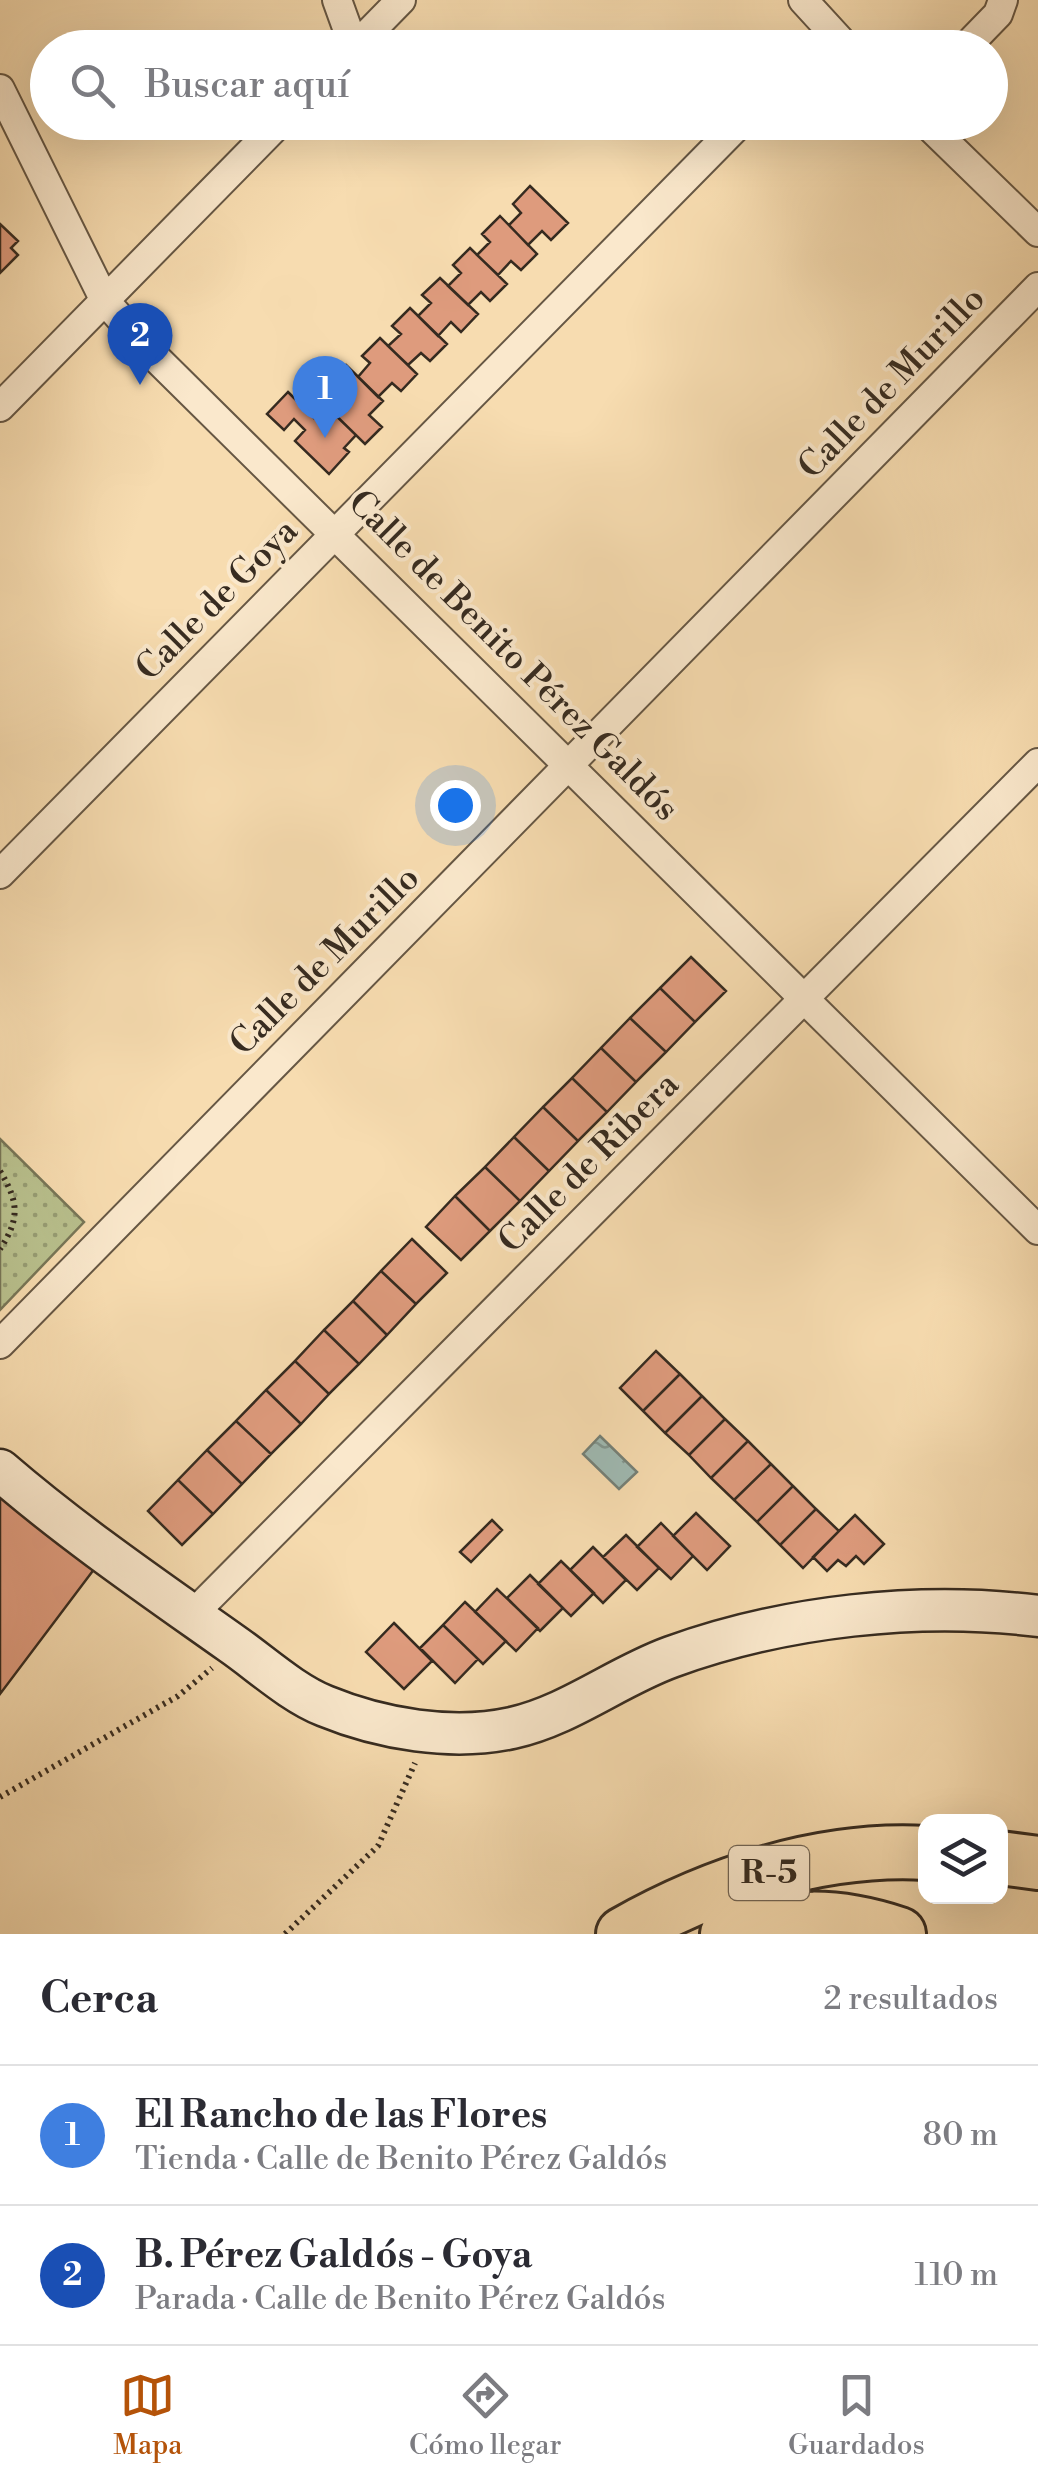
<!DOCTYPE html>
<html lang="es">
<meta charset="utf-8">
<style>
body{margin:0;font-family:"Libre Bodoni",serif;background:#f7f7f7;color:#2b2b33}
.controls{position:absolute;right:30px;bottom:30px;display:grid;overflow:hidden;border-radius:20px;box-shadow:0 10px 40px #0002}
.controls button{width:90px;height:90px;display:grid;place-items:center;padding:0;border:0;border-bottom:2px solid #e1e1e2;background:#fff;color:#2b2b33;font:50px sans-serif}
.you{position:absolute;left:455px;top:805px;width:35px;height:35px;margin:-25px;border:8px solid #fff;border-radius:50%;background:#1a73e8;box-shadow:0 0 0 15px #1a73e833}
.badge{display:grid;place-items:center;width:65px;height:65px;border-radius:50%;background:#b45309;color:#fff;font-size:32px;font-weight:700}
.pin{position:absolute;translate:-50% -82px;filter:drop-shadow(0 2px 5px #0008)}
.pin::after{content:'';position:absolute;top:52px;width:35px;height:30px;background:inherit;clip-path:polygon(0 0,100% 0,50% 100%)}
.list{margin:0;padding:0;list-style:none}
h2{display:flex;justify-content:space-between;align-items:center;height:130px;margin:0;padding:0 40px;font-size:42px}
h2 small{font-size:32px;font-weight:400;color:#7c7c81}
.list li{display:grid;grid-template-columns:65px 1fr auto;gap:30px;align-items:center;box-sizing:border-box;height:140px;padding:0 40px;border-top:2px solid #e1e1e2}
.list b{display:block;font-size:38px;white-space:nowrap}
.list p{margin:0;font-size:32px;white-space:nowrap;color:#7c7c81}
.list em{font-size:32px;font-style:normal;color:#7c7c81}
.icon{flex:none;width:55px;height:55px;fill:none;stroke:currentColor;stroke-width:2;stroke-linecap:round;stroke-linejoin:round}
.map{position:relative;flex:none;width:1038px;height:1934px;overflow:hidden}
.search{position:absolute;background:#fff;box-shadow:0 10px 40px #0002;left:30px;right:30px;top:30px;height:110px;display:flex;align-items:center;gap:25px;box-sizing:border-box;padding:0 35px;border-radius:55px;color:#7c7c81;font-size:38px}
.sheet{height:410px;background:#fff}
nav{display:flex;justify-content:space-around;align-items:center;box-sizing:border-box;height:140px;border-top:2px solid #e1e1e2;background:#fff;font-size:28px;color:#7c7c81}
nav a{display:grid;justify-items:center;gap:5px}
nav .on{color:#b45309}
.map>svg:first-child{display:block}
</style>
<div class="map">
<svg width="1038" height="1934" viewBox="0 0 1038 1934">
<defs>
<pattern id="park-dots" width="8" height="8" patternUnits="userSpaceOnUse" patternTransform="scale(2.5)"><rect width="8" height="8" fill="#b9c18e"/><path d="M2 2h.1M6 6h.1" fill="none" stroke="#979d74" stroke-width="1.8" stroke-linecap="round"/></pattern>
<pattern id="water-ripples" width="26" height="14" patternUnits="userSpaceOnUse" patternTransform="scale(2.5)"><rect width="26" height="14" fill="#9fbab3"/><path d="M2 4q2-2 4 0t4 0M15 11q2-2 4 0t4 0" fill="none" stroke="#829791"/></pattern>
</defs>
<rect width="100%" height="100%" fill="#f7dcb0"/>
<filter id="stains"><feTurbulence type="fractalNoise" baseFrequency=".002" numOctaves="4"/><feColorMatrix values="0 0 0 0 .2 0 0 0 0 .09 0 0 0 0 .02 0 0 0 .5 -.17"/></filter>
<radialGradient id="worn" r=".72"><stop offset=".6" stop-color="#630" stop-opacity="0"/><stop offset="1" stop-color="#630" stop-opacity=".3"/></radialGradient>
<!-- park -->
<path fill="url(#park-dots)" stroke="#787657" stroke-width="2.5" d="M0,1139L84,1222L0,1310Z"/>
<!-- water -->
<path fill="url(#water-ripples)" stroke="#758178" stroke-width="2.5" d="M600,1436L637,1472L619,1489L583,1454Z"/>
<!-- building -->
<path fill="#de9b7d" stroke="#362b20" stroke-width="2.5" d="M530,186L568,223L551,240L542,231L528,245L509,225L521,213L513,204Z
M500,216L537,254L521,270L511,261L498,275L477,255L490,242L482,234Z
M0,224L18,241L11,248L18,255L0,273Z
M470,248L507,284L490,301L481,292L468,305L448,286L461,273L453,265Z
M440,278L478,314L461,332L451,322L438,336L418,316L431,303L422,295Z
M410,308L447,344L430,361L421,353L408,365L388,346L401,334L392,326Z
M380,338L417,374L401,391L392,383L378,397L358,377L370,363L362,356Z
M346,365L383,401L369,415L382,427L365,444L316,396Z
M288,392L314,418L326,406L356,435L344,448L349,452L329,474L295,441L305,430L294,419L284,430L267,414Z
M691,957L726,991L695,1022L660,988Z
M660,988L695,1022L666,1052L630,1018Z
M630,1018L666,1052L636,1082L601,1048Z
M601,1048L636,1082L607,1112L572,1078Z
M572,1078L607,1112L578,1141L543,1107Z
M543,1107L578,1141L549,1171L514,1137Z
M514,1137L549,1171L520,1201L485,1167Z
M485,1167L520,1201L490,1231L455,1196Z
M455,1196L490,1231L461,1260L426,1227Z
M412,1239L447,1273L416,1304L381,1271Z
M381,1271L416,1304L387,1335L353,1301Z
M353,1301L387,1335L359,1364L324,1330Z
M324,1330L359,1364L329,1394L295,1361Z
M656,1351L680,1374L643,1411L620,1388Z
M295,1361L329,1394L301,1424L266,1390Z
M680,1374L702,1396L665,1433L643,1411Z
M266,1390L301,1424L271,1454L236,1421Z
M702,1396L725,1419L689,1455L665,1433Z
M725,1419L748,1441L711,1478L689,1455Z
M236,1421L271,1454L242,1484L207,1450Z
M748,1441L771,1464L734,1500L711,1478Z
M207,1450L242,1484L213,1514L178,1480Z
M771,1464L793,1486L757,1522L734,1500Z
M178,1480L213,1514L182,1545L148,1511Z
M793,1486L816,1509L780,1545L757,1522Z
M0,1491L95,1568L0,1694Z
M816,1509L839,1531L803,1568L780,1545Z
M696,1513L730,1546L707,1570L673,1536Z
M855,1515L884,1544L864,1564L856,1556L846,1566L838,1560L827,1571L813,1557Z
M492,1520L502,1530L471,1562L460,1552Z
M661,1523L693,1556L671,1579L637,1547Z
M626,1535L659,1568L637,1590L603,1557Z
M593,1547L626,1580L603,1603L570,1570Z
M561,1561L594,1593L571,1616L538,1584Z
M530,1575L563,1608L540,1631L507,1598Z
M497,1589L538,1628L516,1651L475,1612Z
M465,1602L506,1641L483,1664L443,1625Z
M394,1623L432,1661L404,1689L366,1652Z
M443,1625L478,1659L455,1683L420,1648Z"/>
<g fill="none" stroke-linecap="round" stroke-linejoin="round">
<defs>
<path id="street" d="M337,0L354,47
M803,0L847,48
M354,48L401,0
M965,48L998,14L1003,0
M0,89L105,301L152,354L1038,1230
M925,122L1038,232
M0,407L280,122
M0,874L741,122
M0,1344L1038,287
M192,1615L1038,763"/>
<path id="secondary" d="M0,1470C73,1533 152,1587 231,1643C260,1663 292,1693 325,1706C381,1729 452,1741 512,1728C570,1715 616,1677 671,1657C784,1616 919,1601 1038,1616"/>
<path id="highway" d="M1000,1858L1038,1863
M623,1934C713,1883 821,1847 926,1853
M727,1934C790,1914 836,1913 899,1934"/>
</defs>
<!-- street casing -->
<use href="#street" stroke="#665744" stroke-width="32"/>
<!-- secondary casing -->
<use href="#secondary" stroke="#362b20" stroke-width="45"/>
<!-- highway casing -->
<use href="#highway" stroke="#362b20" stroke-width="58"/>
<!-- path -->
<path stroke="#362b20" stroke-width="6" stroke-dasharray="2.5 5" stroke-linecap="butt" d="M0,1171C19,1202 20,1219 0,1249
M0,1797L178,1696L212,1668
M285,1934L378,1846L415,1763"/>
<!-- street -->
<use href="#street" stroke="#fae8cc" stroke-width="28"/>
<!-- secondary -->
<use href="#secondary" stroke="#fae8cc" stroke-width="40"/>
<!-- highway -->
<use href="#highway" stroke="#f7dcb0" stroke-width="52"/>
</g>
<g text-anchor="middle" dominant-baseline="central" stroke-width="8" stroke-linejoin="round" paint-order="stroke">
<!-- shield labels -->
<rect fill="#fae8cc" stroke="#716454" stroke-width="2.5" x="729" y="1846" width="80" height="54" rx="8"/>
<g font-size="32" font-weight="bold" fill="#362b20">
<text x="769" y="1873">R-5</text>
</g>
<!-- street labels -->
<g font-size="35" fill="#362b20" stroke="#fae8cc">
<text transform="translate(892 383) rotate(-46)">Calle de Murillo</text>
<text transform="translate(217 600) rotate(-45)">Calle de Goya</text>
<text transform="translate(513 656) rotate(45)">Calle de Benito Pérez Galdós</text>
<text transform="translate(325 961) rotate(-45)">Calle de Murillo</text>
<text transform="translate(589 1163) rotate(-45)">Calle de Ribera</text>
</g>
</g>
<rect width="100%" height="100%" filter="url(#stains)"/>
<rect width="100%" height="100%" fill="url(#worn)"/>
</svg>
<div class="controls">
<button><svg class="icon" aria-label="layers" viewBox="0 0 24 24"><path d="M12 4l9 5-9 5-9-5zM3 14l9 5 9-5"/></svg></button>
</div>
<div class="you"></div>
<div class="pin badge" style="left:325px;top:438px;background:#3f7fe0">1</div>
<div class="pin badge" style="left:140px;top:385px;background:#1a4fb4">2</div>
<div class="search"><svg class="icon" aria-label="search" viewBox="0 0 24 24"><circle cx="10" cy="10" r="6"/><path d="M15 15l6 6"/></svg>Buscar aquí</div>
</div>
<section class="sheet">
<h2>Cerca<small>2 resultados</small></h2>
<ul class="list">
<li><span class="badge" style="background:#3f7fe0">1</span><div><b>El Rancho de las Flores</b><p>Tienda · Calle de Benito Pérez Galdós</p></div><em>80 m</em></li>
<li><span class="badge" style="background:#1a4fb4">2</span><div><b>B. Pérez Galdós - Goya</b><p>Parada · Calle de Benito Pérez Galdós</p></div><em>110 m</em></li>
</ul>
</section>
<nav>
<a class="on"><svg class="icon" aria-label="map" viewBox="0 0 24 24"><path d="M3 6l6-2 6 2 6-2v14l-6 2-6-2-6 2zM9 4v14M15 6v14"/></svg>Mapa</a>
<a><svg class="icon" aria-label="directions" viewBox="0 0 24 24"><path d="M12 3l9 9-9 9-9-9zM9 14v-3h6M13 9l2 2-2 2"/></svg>Cómo llegar</a>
<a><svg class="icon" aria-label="saved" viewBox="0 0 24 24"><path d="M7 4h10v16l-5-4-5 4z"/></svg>Guardados</a>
</nav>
